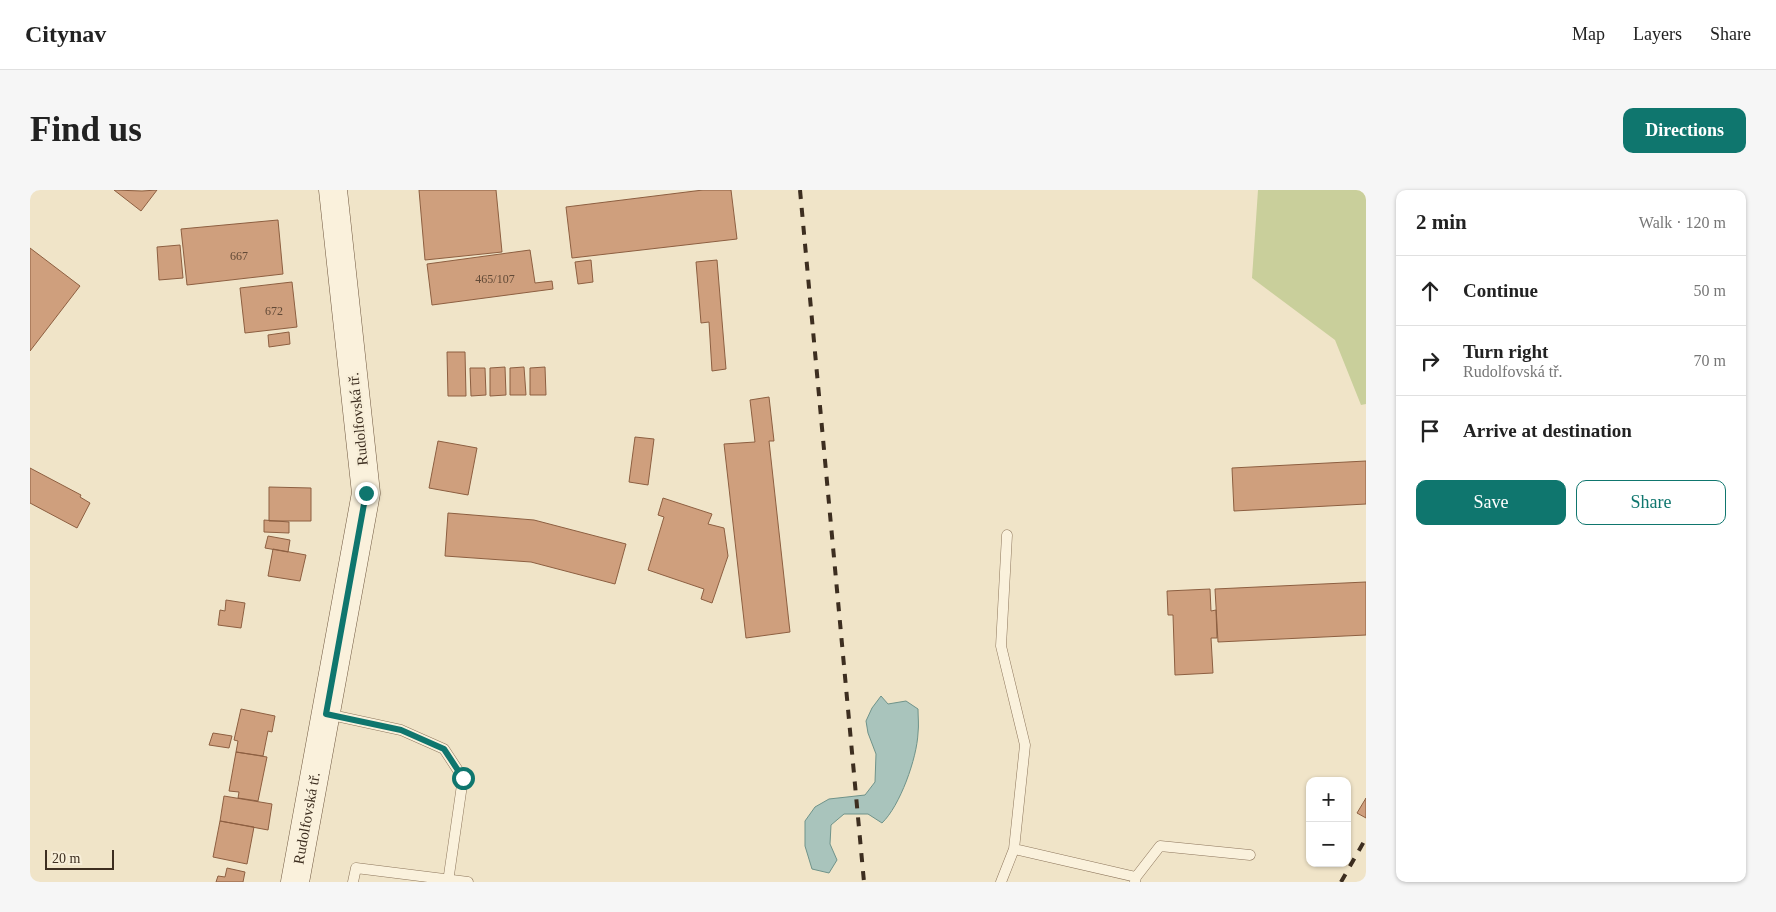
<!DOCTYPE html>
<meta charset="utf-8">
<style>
body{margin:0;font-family:"Times New Roman",serif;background:#f6f6f6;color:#222}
.controls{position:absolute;right:15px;bottom:15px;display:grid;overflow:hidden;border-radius:10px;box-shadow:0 1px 4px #0004}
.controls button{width:45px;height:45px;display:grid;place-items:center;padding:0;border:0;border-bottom:1px solid #e0e0e0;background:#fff;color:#222;font:25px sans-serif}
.scale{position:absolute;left:15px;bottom:12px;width:69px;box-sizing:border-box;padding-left:5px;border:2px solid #3d2e20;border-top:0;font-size:14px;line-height:18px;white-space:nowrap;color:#3d2e20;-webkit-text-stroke:4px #f7eed8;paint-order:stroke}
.stop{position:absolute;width:15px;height:15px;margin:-11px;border:4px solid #0f766e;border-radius:50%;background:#fff}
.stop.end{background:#0f766e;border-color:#fff;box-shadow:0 1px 5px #0008}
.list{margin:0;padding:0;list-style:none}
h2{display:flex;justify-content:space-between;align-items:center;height:65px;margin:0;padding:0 20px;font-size:21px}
h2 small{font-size:16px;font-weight:400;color:#767676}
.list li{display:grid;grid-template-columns:32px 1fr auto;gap:15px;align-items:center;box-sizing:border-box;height:70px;padding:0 20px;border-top:1px solid #e0e0e0}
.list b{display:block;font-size:19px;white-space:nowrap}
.list p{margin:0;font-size:16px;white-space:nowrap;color:#767676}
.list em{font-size:16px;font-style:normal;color:#767676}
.actions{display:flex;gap:10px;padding:15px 20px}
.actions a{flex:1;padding:11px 0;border:1px solid #0f766e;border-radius:10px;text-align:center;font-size:18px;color:#0f766e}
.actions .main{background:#0f766e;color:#fff}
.icon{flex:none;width:28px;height:28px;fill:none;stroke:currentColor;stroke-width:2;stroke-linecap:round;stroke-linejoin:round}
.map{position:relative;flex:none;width:1336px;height:692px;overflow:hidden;border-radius:10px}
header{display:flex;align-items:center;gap:30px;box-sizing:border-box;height:70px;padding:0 25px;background:#fff;border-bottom:1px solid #e0e0e0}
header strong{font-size:24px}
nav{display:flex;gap:28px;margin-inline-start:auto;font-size:18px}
.intro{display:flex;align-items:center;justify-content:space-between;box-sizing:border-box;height:120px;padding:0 30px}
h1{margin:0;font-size:35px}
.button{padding:12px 22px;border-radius:10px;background:#0f766e;color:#fff;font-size:18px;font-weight:700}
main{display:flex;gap:30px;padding:0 30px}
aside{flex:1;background:#fff;border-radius:10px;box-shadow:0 1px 4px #0004}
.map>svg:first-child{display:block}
</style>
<header>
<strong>Citynav</strong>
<nav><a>Map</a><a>Layers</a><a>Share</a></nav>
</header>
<div class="intro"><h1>Find us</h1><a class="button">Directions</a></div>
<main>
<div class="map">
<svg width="1336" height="692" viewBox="0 0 1336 692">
<rect width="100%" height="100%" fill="#f0e4c8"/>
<!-- green -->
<path fill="#c9cf9b" d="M1228,0H1336V214L1331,215L1305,150L1222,88Z"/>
<!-- water -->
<path fill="#a9c4bc" stroke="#6f938a" d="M851,506L858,514L876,511L888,519C888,527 889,535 888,543C887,568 870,616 852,633L838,624H814L801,635L800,654L807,670L799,683L782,679L775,656V631L785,617L799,609L835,605L845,592L846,564L838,543L836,531L842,518Z"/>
<!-- building -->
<path fill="#cf9f7d" stroke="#8d5f41" d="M84,0L112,1L127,0L111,21Z
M389,0H466L472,62L395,70Z
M673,0H701L707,49L542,68L536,17Z
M248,30L253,84L157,95L151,39Z
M150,55L153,88L129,90L127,57Z
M0,58L50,96L0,161Z
M500,60L505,93L522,91L523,99L402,115L397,74Z
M561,70L563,92L548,94L545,72Z
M687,70L696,179L682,181L679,132L671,133L666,72Z
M262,92L267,137L215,143L210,98Z
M259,142L260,154L239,157L238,145Z
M417,162H435L436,206H418Z
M475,177L476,205L460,206V178Z
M494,177L496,205H480V178Z
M515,177L516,205H500V178Z
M440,178H455L456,205L441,206Z
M739,207L744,251H739L760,442L716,448L694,254L725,252L720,210Z
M605,247L624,249L618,295L599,292Z
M408,251L447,258L438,305L399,298Z
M1336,271V314L1204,321L1202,278Z
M0,278L51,305L50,307L60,313L47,338L0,313Z
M239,297L281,298V331H239Z
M633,308L682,324L678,334L694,338L698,366L682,413L671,409L674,399L618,380L634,327L628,325Z
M418,323L504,330L596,354L585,394L501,372L415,366Z
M234,330L259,332V343L234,342Z
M238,346L260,350L258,362L235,358Z
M243,359L276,365L270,391L238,386Z
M1336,392V445L1188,452L1185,399Z
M1180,399L1181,421L1186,420L1187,448H1181L1183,483L1145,485L1143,425H1138L1137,401Z
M196,410L215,413L211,438L188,435L190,420L195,421Z
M211,519L245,526L242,542L238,541L233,566L206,562L208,551L204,550Z
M183,543L202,546L199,558L179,555Z
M206,562L237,567L228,611L208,608L209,602L199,601Z
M194,606L242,614L238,640L190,631Z
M1336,608V628L1327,623Z
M190,631L224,637L217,674L183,667Z
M197,678L215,682L213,692H186L188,686L195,687Z"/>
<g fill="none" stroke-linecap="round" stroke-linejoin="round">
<defs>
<path id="lane" d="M977,345L971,456L995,555L984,659
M297,524L371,540L414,559L433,588L418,692
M1106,687L1130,656L1220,665
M323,692L326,678L438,692
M971,692L984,659L1106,687L1105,692"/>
<g id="secondary">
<path id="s1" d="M265,692L336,303L303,0"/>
</g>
</defs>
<!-- lane casing -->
<use href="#lane" stroke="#8d765c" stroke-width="11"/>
<!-- secondary casing -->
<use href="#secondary" stroke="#6f573f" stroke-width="29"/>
<!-- lane -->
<use href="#lane" stroke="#faf1dc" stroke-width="10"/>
<!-- secondary -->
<use href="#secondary" stroke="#faf1dc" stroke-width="28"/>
<!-- rail -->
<path stroke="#3d2e20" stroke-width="4" stroke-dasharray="9 9" stroke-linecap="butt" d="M770,0L834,692
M1311,692L1336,648"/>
</g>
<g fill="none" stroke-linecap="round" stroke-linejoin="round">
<!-- route -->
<path stroke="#0f766e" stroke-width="6" d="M336,303L296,524L371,540L414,559L433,588"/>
</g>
<g text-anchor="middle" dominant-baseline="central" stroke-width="4.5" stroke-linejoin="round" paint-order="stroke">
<!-- number labels -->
<g font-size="12" fill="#624a37">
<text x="209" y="66">667</text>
<text x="465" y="89">465/107</text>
<text x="244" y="121">672</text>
</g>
<!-- street labels -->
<g font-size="15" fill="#3d2e20" stroke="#f7eed8">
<text transform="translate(328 229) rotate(-96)">Rudolfovská tř.</text>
<text stroke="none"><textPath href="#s1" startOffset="65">Rudolfovská tř.</textPath></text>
</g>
</g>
</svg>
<div class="controls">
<button>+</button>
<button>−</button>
</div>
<div class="scale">20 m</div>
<div class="stop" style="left:433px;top:588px"></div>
<div class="stop end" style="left:336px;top:303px"></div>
</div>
<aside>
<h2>2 min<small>Walk · 120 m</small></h2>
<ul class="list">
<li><svg class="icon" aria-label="ahead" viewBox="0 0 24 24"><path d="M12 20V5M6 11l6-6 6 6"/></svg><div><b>Continue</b></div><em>50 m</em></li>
<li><svg class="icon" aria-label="right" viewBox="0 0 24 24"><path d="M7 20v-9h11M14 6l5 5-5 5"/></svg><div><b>Turn right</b><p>Rudolfovská tř.</p></div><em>70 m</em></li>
<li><svg class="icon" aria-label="arrive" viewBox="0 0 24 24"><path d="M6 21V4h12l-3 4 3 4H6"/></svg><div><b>Arrive at destination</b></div></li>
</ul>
<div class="actions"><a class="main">Save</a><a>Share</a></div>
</aside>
</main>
